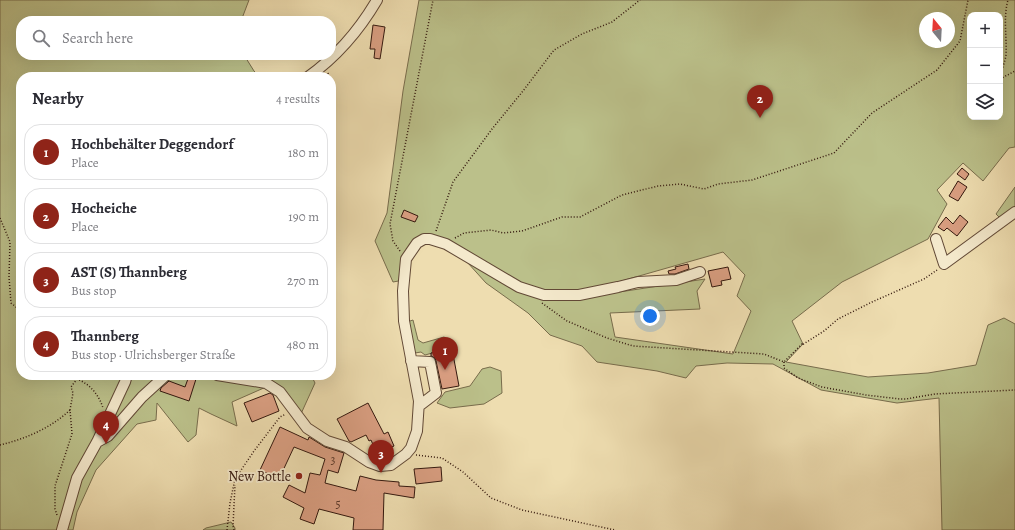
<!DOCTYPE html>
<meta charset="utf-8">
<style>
body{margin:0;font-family:Alegreya,serif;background:#f2f2f3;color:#2b2b33}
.controls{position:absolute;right:12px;top:12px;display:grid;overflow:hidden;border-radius:8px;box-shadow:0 4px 16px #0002}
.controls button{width:36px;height:36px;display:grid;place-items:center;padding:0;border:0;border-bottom:1px solid #e1e1e2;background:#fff;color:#2b2b33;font:20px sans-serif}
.compass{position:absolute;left:919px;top:12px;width:36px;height:36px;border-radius:50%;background:#fff;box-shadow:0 4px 16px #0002;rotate:342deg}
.you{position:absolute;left:650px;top:316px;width:14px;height:14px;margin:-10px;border:3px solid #fff;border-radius:50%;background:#1a73e8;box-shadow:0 0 0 6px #1a73e833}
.badge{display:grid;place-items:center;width:26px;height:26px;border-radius:50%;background:#8f2418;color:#fff;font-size:13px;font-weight:700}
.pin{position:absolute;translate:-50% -33px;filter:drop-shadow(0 1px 2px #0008)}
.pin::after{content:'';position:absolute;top:21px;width:14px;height:12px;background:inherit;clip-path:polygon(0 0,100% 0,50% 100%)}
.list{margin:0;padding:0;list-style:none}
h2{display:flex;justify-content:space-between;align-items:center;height:52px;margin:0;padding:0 16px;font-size:17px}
h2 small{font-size:13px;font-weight:400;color:#7c7c81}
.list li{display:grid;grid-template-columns:26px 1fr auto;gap:12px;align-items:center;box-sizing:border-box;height:56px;margin:0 8px 8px;padding:0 8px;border:1px solid #e1e1e2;border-radius:16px}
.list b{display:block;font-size:15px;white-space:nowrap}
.list p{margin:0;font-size:13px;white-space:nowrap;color:#7c7c81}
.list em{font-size:13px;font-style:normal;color:#7c7c81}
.icon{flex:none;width:22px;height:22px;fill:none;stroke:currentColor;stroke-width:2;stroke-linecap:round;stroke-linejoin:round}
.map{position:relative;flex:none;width:1015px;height:530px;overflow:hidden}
.search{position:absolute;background:#fff;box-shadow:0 4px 16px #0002;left:16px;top:16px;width:320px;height:44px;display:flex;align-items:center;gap:10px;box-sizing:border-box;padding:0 14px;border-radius:16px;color:#7c7c81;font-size:15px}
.panel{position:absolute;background:#fff;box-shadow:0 4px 16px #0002;left:16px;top:72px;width:320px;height:308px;border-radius:16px}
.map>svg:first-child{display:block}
</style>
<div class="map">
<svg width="1015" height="530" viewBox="0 0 1015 530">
<rect width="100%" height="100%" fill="#eeddb0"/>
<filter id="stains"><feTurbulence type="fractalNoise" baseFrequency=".005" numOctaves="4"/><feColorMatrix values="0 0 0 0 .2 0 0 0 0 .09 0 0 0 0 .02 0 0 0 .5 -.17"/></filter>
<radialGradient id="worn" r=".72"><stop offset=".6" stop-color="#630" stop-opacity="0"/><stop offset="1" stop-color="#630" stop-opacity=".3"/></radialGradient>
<!-- green -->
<path fill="#bbc08a" stroke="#786c4c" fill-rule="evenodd" d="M0,0H249L241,21H21V55H244L254,71L260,77H21V375H219L245,381L248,375H311L315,383L300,416L290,406L266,387L232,402L237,426L211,414L199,408L196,435L188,442L157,403L156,420L137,424L96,470L77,512L73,530H0Z
M419,0H1015V147L1009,148L983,181L963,163L937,190L947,204L928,239L842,282L792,321L803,344L786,362L868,377L928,373L976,365L988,325L1004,318L1015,324V530H942L939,398L897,403L821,390L773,364L727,363L696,366L686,378L657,371L597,362L582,346L550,335L528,313L486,283L458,252L439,241L417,243L404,280L393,282L375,241L387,213L403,91ZM970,15H1000V117H970ZM925,18H949V42H925ZM723,252L745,275L737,296L751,311L733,354L615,337L610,313L700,309L697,291L705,279L606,294L604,286Z
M1015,187V211L1002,220L996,214Z
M413,320L418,340L423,343L444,337L454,343L451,348L425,355L421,352L415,353L407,322Z
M490,367L501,371L502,393L484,404L450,408L437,403L445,392L470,386L482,369Z
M231,522L235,528V530H203L206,528Z"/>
<!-- building -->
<path fill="#d99e81" stroke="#34180e" d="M373,25L385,27L380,59L374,58L375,49H370Z
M962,168L969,174L965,180L957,174Z
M958,181L967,187L958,201L949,196Z
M404,210L418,216L415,222L401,217Z
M960,215L968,222L957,236L947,228L944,231L938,227L946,217L953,224Z
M688,264L689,269L675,274H669L668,271L676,269L675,267Z
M728,267L731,279L721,281L722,285L712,287L708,271Z
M452,349L459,386L442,389L436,361L435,358L431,356V353Z
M189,376L196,379L189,401L160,391L161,388L169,381L185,387Z
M270,393L273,395L279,411L252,422L244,403Z
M368,403L384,434L388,432L394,446L377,454L371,440L369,441L366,435L351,442L349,441L337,419Z
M280,427L308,440L309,437L325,447L344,453L338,473L328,470L325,483L356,491L360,476L376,480L399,482V486L415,487L414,498L384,493L383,530H353L354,518L319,509L314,524L300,519L304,508L283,497L289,485L305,493L310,473L320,475L325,459L294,447L279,479L260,470Z
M441,467L442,481L416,484L414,469Z"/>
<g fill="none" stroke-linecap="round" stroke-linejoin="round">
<defs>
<path id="minor" d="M308,77C336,57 360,29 377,0
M936,239L944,264L1015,212
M411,361L430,362L436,393L419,406
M217,375L266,383L280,392L307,428L327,441L346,447L369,462L380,466L391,465L406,454L411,448L417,431L419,401L404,321L403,291L406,259L417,243L424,239H430L446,244L519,287L544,295H579L618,287L638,282L676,280L700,272
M97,442L108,436L142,397L166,375
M62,530L77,478L97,442L125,382L127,375"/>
</defs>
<!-- minor casing -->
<use href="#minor" stroke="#624936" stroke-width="12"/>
<!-- path -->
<path stroke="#34180e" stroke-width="1.5" stroke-dasharray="1 2" stroke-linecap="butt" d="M328,73L329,77
M1000,76C1002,69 1005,62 1006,55C1007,36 1003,18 1008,0
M1000,79L1015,71
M0,218L10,242L9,277L11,303L21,311
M436,231L453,182L492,129L523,91L554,50L582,34L612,22L640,0
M455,238L464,233L491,230L503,233L522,231L562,217H580L622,195L658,186L680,184L704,189L718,184L752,180L834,153L872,113L937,70L960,41L968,0
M400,251L393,241L390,224L433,0
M542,303L567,321L607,338L633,346L764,354L784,362L802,344V345L824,331L838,319L872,302L924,279L937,270
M784,362V368L798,378L822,387L866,395L900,399H906L935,394L1015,390
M0,445C25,439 51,428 70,410
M416,455L442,458L463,472L491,498L522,510L615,530
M57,515L55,509V486L72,434L70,410L73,393L71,387L77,379C90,384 99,395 103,408
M227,530L230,503L235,479L254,451L280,417L286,414
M234,530L233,526L235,485"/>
<!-- minor -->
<use href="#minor" stroke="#f4e9cc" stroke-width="10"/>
</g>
<!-- markers -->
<circle fill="#8f2418" stroke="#f4e9cc" stroke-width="1.5" cx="299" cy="476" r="4"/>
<g text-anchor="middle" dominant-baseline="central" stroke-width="3.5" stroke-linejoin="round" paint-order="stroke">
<!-- number labels -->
<g font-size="12" fill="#5d3a2b">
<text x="333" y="460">3</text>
<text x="338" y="504">5</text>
</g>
<!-- poi labels -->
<g font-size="14" fill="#34180e" stroke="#f4e9cc" text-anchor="end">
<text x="291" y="476">New Bottle</text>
</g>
</g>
<rect width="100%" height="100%" filter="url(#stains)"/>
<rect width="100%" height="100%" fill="url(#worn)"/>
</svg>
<div class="controls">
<button>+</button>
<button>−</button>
<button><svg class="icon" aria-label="layers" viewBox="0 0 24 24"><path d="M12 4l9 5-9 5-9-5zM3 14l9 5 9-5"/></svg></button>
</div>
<svg class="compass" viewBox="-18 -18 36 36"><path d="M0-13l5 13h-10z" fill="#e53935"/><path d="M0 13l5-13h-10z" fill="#7c7c81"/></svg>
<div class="you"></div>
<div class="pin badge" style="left:445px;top:370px">1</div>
<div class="pin badge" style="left:760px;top:118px">2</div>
<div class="pin badge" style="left:381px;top:473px">3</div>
<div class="pin badge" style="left:106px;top:444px">4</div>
<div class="search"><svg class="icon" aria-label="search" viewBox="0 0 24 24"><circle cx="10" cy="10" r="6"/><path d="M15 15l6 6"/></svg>Search here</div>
<section class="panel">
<h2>Nearby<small>4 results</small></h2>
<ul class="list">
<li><span class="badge">1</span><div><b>Hochbehälter Deggendorf</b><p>Place</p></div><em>180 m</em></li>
<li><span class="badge">2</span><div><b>Hocheiche</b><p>Place</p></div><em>190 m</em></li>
<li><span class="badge">3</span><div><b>AST (S) Thannberg</b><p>Bus stop</p></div><em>270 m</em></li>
<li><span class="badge">4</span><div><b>Thannberg</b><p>Bus stop · Ulrichsberger Straße</p></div><em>480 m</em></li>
</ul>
</section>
</div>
